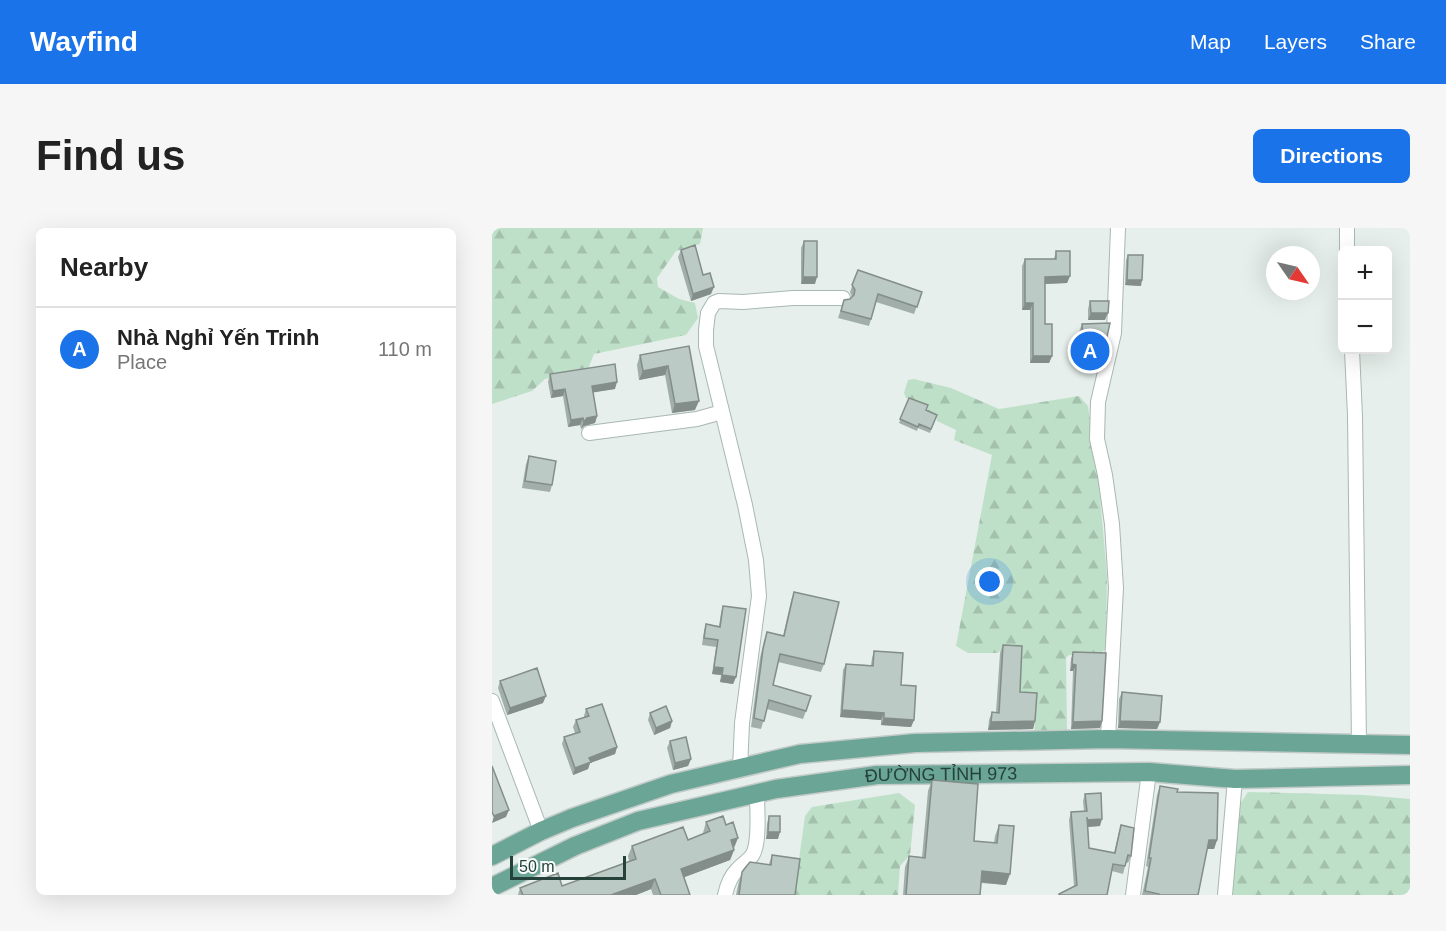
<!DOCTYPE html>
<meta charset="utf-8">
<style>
body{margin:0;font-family:Helvetica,sans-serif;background:#f6f6f6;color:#222}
.controls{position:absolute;right:18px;top:18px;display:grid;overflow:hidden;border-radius:9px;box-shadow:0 6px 24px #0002}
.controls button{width:54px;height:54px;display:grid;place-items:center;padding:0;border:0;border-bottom:2px solid #e0e0e0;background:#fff;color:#222;font:30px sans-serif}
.compass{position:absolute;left:774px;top:18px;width:54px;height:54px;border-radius:50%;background:#fff;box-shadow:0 6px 24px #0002;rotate:124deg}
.scale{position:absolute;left:18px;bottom:15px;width:116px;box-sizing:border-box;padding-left:6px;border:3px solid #24423a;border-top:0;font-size:16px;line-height:21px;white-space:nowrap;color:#24423a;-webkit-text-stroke:4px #f7fbf9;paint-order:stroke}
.you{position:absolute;left:498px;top:354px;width:21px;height:21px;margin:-15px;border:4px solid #fff;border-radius:50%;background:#1a73e8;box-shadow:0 0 0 9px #1a73e833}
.badge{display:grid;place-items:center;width:39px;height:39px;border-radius:50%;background:#1a73e8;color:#fff;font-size:20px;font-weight:700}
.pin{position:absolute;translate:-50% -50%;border:3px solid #fff;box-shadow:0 2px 6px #0006}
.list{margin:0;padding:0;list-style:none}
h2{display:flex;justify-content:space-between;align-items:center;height:78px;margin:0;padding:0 24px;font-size:26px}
h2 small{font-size:20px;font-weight:400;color:#767676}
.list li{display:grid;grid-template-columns:39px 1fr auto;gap:18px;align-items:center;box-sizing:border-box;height:84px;padding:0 24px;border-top:2px solid #e0e0e0}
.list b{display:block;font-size:22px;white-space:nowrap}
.list p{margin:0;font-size:20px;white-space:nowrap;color:#767676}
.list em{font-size:20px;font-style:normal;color:#767676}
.map{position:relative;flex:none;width:918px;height:667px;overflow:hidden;border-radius:9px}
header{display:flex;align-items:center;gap:36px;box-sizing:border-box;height:84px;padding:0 30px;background:#1a73e8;color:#fff}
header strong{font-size:28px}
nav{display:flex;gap:33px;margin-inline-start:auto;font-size:21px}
.intro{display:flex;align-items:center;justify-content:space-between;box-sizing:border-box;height:144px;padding:0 36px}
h1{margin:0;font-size:42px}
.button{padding:15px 27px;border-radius:9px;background:#1a73e8;color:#fff;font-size:21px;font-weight:700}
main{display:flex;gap:36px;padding:0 36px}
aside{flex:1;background:#fff;border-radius:9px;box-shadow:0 6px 24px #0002}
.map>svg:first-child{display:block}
</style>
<header>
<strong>Wayfind</strong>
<nav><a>Map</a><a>Layers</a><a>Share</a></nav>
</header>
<div class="intro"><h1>Find us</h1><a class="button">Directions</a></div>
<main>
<aside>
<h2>Nearby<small></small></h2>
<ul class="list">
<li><span class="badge">A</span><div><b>Nhà Nghỉ Yến Trinh</b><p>Place</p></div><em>110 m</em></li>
</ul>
</aside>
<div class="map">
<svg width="918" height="667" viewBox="0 0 918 667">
<defs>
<pattern id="forest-firs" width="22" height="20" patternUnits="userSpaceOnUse" patternTransform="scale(1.5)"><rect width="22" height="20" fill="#bfe0c8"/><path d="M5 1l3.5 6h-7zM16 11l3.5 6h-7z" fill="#a4c1ad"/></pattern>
</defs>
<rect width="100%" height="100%" fill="#e6efeb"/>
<!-- forest -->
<path fill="url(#forest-firs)" d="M0,0H211L208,16L184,23L165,50L166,59L187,71L203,75L206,90L194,107L102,126L96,141L53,151L40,163L0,176Z
M422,151L459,160L507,181L587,168L596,178L607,256L615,348L614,421L605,428L577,427L574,430L575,502L569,507L542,505L545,471L526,468L530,425L508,423L506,425H476L464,418L500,227L462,212L464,202L445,193L444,189L434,184L436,179L414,170L412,165L416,152Z
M756,564L872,567L918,571V667H740L748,576Z
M407,565L423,577L418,627L408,638L406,667H302L313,588L320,579Z"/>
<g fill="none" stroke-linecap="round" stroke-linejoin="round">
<defs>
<path id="minor" d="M855,22V0
M860,122L863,188L867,517
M97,205L205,191L230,184
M0,473L49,603
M616,511L624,360L620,296L613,247L605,211L606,174L622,105L626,0
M248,541L250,495L267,368L264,332L253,277L214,118V102L216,85L222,75L227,73L251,74L301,70H351
M233,667C235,658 238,649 245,642C250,636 257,633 261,626C268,613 265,580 265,565
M641,667L657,544
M733,667L743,551"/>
<g id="primary">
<path d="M0,628L49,603L80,590L179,556L308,526L423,515L616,511L918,517"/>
<path id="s1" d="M0,659L83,618L146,593L284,561L385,547L657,544L743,551L918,547"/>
</g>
</defs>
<!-- minor casing -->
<use href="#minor" stroke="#a8b8b2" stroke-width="16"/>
<!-- primary casing -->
<use href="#primary" stroke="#c2cac8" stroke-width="21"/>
<!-- minor -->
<use href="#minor" stroke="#fff" stroke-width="14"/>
<!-- primary -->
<use href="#primary" stroke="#6aa596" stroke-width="18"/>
</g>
<!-- wall -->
<path fill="#a1aea9" d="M312,13L323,56H309V20Z
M189,22L211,47L219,66L199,73L186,29Z
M564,23L578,48L575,55L553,56V96L560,128L557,135H538V82H530V38L533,31H562Z
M636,27L649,58L633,57L634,32Z
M366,42L430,64L422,86L384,74L377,98L346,90L352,72L358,71L360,69L358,64Z
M598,73L613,92H596V81Z
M590,96L607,131L584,133L583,115Z
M197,118L203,182L180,185L173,147L147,152L145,137L148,127Z
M58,146L123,161L101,164L105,188L103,195L92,198L89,201L88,197L76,199L71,168L59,170L56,154Z
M417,170L434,182L445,187L438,205L426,200L425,203L407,195Z
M37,228L60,257L58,264L30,260L34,236Z
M302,364L332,436L329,444L286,434L281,457L314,483L311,491L275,481L269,501L259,499L268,430L272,413L275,404L291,408L299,373Z
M231,378L244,449L241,456L228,454L229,447L220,446L224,419L210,417L212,403L214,396L227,398L229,385Z
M511,417L528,464L543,493L541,501L496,502L497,492L500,484H504L508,425Z
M382,423L409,457L422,492L419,499L389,497V492L348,489L351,442L354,436L379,437L380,430Z
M581,424L610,493L608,500L579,501L581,443H578L579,431Z
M8,453L51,475L15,487L6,460Z
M630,464L668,494L665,501L626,500L627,471Z
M94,481L125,519L123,526L98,535L96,541L81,547L70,516L72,509L83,505L81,499L84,492L92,489V488Z
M158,485L180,493L178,500L162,507L156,492Z
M178,513L199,531L196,538L181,542L175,520Z
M440,552L482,613L502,615L503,608L507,597L514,657L489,655L488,667H411L413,639L417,628L430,629L436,563Z
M668,558L685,564L725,612L722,621H715L706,667H650L656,639L654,638L665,567Z
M593,566L608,598L596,599L597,620L622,625L627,604L629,597L639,628L636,635L634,634L631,646L620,643L615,667H566L582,658L577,592L579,584L592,583L591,573Z
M277,588L286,611H274L275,596Z
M214,594L242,622L238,632L192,649L198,667H161L159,661L144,667H26L28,660L70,658L137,633L136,628L140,618L196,612L211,606V605Z
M280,627L303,667H244L246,657L250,644L277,636Z"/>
<!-- shaded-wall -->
<path fill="#838d89" d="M578,48L575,55L551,56L553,49Z
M311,49H325L323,56H309Z
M635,52H650L649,58L633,57Z
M222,59L219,66L199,73L201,66Z
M533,75H541L538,82H530Z
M599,85H616L613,92H596Z
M614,113L607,131L584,133L591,114Z
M541,128H560L557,135H538Z
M176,138L173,147L147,152L151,143Z
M125,154L123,161L98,165L100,158Z
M73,161L71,168L59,170L61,163Z
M207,173L203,182L180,185L183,176Z
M105,188L103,195L92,198L89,201L92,194L95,190Z
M91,190L88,197L76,199L79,192Z
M580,436L584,437L581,443H578Z
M222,439L231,440L229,447L220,446Z
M230,447L244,449L241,456L228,454Z
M54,468L51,475L15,487L18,480Z
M350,482L392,485L389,492L348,489Z
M392,490L422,492L419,499L389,497Z
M180,493L178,500L162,507L164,500Z
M543,493L541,501L496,502L499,494Z
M610,493L608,500L579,501L581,494Z
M628,493L668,494L665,501L626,500Z
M125,519L123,526L98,535L96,541L81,547L83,540L97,530Z
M199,531L196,538L181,542L183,535Z
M17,582L14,589L0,595L2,588Z
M610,591L608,598L593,599L595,592Z
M276,604H288L286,611H274Z
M246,610L242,620L239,612Z
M717,612H725L722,621H713Z
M242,622L238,632L185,652L189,641Z
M490,643L518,646L514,657L486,654Z
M163,651L159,661L144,667H119Z"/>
<!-- building -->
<path fill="#bbcac4" stroke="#838d89" stroke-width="1.5" d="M312,13H325V49H311Z
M203,17L211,47L218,45L222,59L201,66L189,22Z
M564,23H578V48L553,49V96H560V128H541V75H533V31H564Z
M636,27H651L650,52H635Z
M366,42L430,64L425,79L386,66L379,91L349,83L352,72L358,71L362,67L363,62L360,57Z
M598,73H617L616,85H599Z
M618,95L614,113L591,114L590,96Z
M197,118L207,173L183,176L176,138L151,143L148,127Z
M123,136L125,154L100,158L105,188L95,190L92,194L91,190L79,192L73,161L61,163L58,146Z
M417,170L436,177L434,182L445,187L439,201L427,196L426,199L408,191Z
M37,228L64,233L60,257L33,253Z
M302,364L347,374L332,436L288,426L281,457L319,468L314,483L277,472L272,493L262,490L271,421L275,404L292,408Z
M231,378L254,381L244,449L230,447L231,440L222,439L226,412L212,410L214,396L228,399Z
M511,417L530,418L528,464L545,465L543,493L499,494L500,484L507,485Z
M382,423L411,425L409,457L424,458L422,492L392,490V485L350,482L354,436L381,438Z
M581,424L614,425L610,493L581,494L584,437L580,436Z
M45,440L54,468L18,480L8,453Z
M630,464L670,468L668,494L628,493Z
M110,476L125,519L97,530L99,534L83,540L72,509L88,504L84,492L97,488L94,481Z
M174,478L180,493L164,500L158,485Z
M194,509L199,531L183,535L178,513Z
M0,538L17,582L2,588L0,584Z
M440,552L486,556L482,613L505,615L507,597L522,598L518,646L490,643L488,667H414L417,628L433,630Z
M668,558L686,561L685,564L726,565L725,612H717L706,667H667V666L653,663L659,630H657Z
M609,565L610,591L595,592V589L597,620L623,625L629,597L642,600L639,628L636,627L633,638L621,636L615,667H567V666L585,657L579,584L595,583L593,566Z
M231,588L234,597L241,594L246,610L239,612L242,622L189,641L198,667H169L163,651L119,667H31L28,660L66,645L70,658L144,631L140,618L191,599L196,612L218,603L214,594Z
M277,588H288V604H276Z
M280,627L308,631L303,667H247L250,644L253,640L258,634L279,637Z"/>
<g text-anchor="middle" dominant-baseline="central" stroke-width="4.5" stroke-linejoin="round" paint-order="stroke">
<!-- street labels -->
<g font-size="18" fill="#24423a" stroke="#f7fbf9">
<text stroke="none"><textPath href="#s1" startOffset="468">ĐƯỜNG TỈNH 973</textPath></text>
</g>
</g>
</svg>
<div class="controls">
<button>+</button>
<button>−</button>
</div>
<svg class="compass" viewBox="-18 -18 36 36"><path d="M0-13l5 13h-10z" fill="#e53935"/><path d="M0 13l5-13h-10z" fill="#767676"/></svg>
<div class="scale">50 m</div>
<div class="you"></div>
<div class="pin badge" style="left:598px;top:123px">A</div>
</div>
</main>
